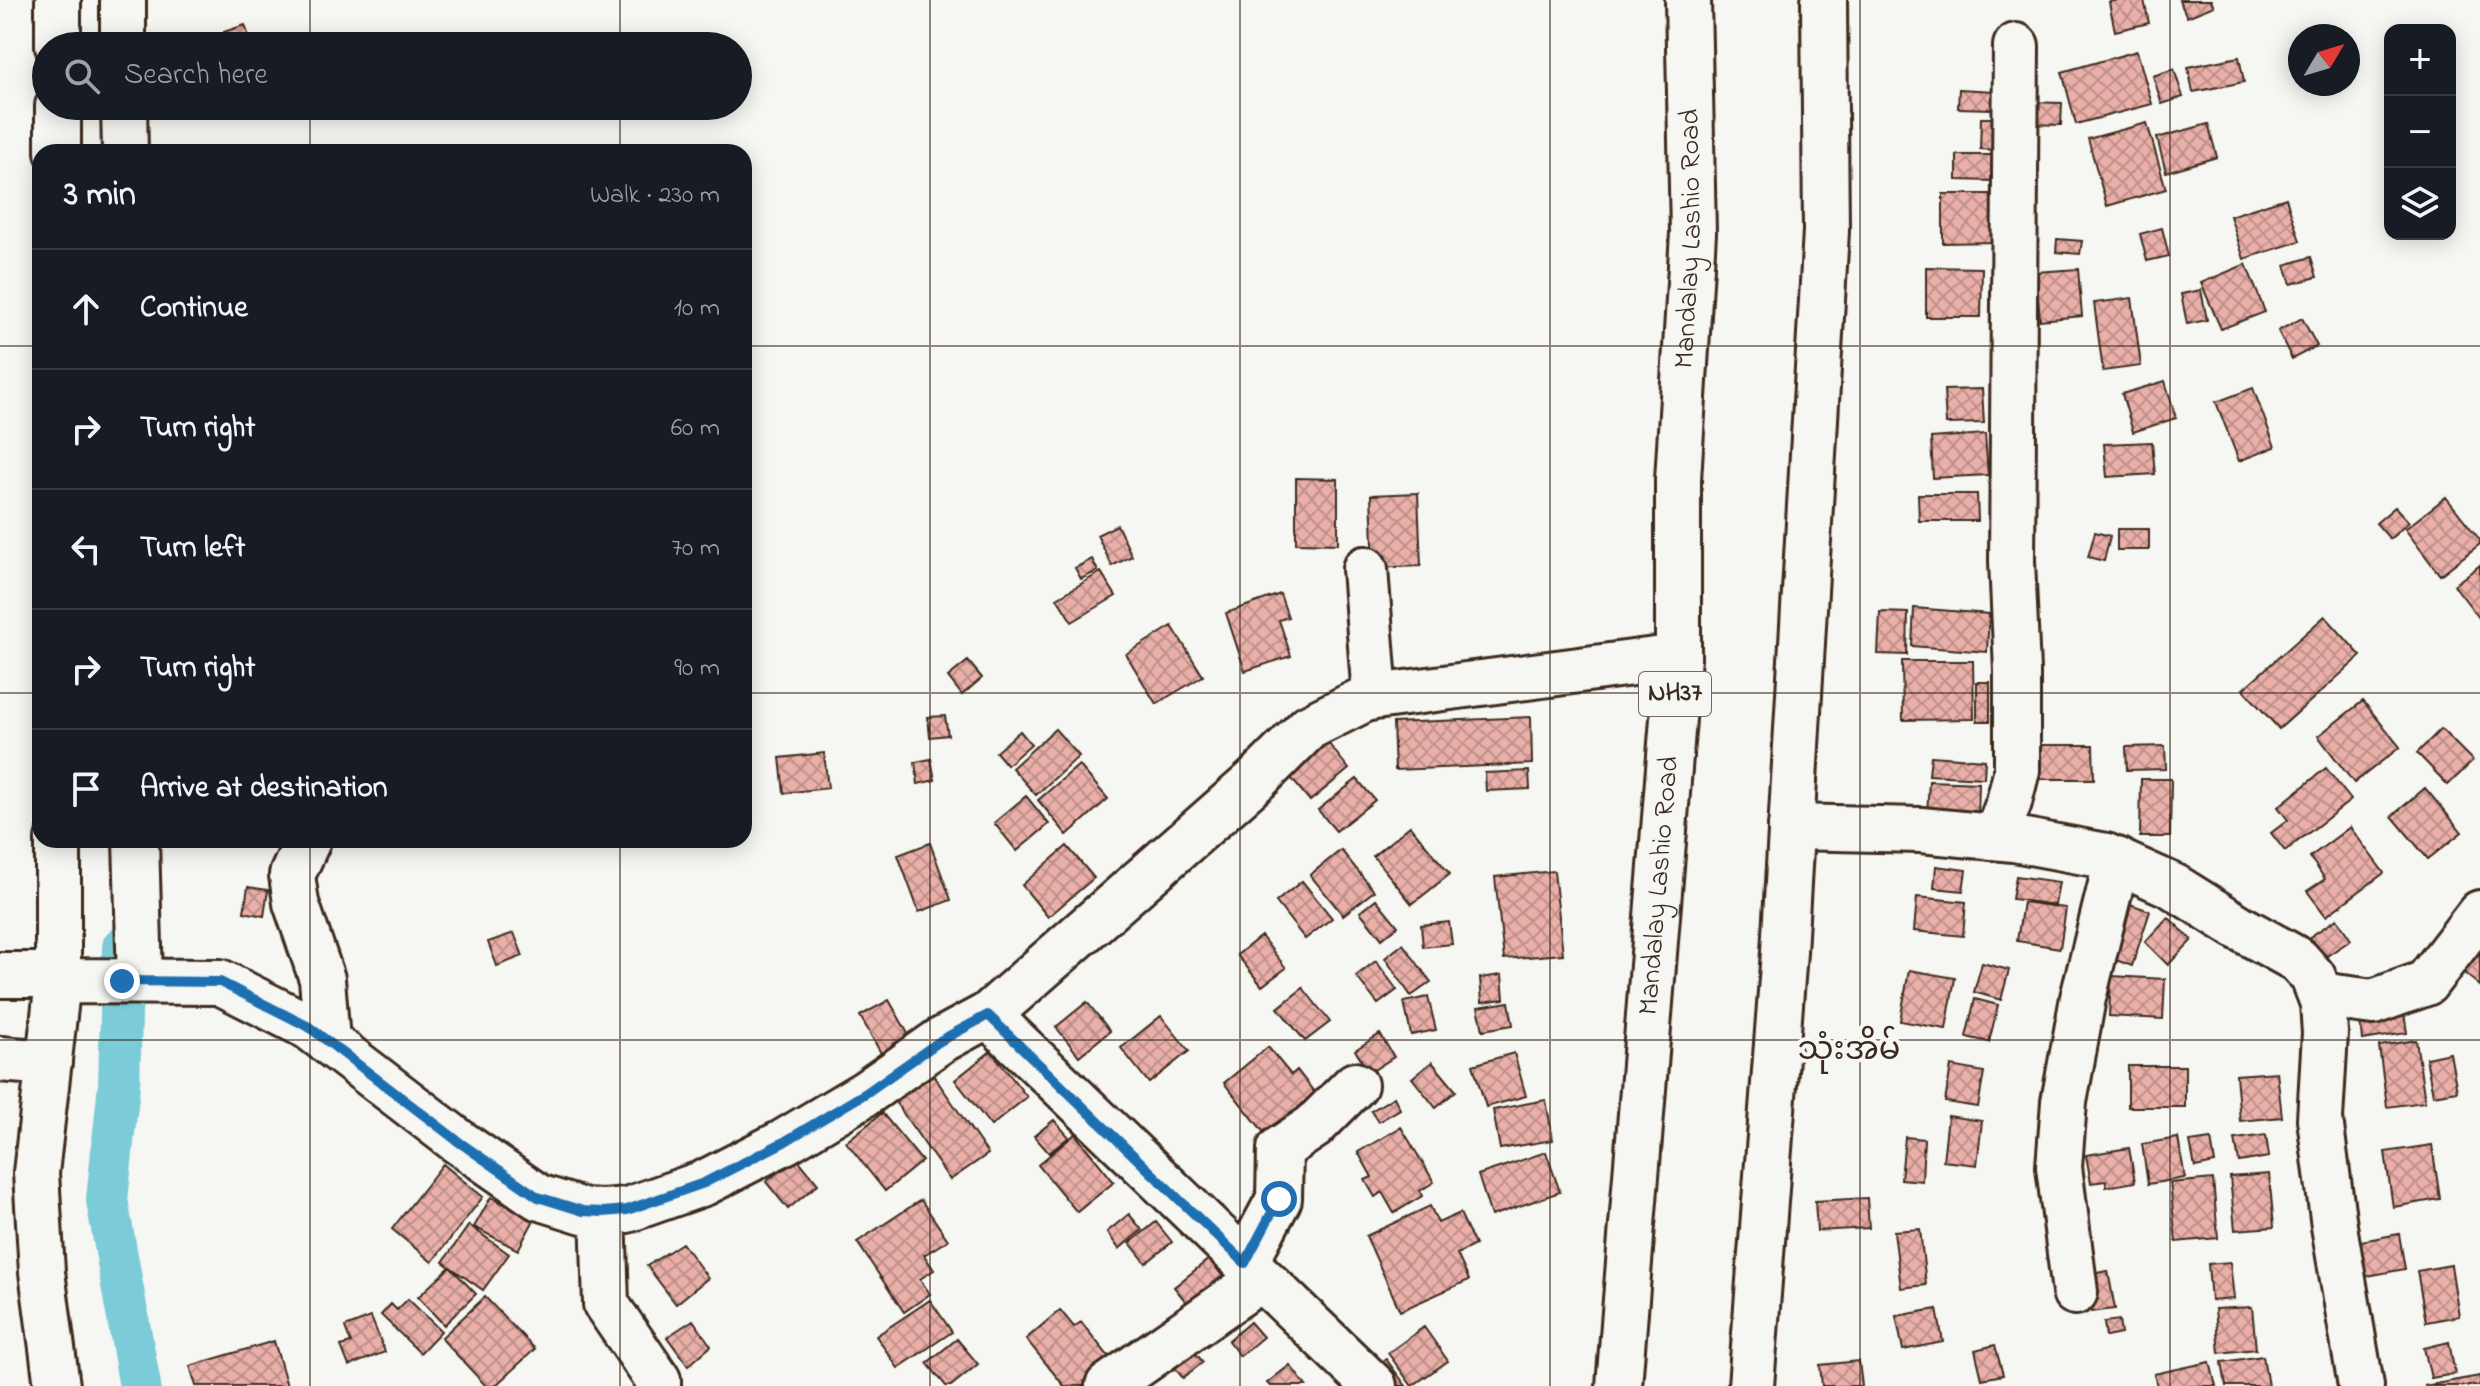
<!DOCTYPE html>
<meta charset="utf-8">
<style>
body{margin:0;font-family:"Indie Flower","Noto Sans Myanmar",sans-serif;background:#20242c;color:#f1f3f6}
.controls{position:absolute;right:24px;top:24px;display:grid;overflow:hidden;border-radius:16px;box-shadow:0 4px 20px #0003}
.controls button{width:72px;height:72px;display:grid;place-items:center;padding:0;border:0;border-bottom:2px solid #363941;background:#171b24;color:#f1f3f6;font:40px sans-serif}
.compass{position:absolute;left:2288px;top:24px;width:72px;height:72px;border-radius:50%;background:#171b24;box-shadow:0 4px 20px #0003;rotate:52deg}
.stop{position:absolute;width:24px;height:24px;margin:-18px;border:6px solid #1f6fb2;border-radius:50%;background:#fff}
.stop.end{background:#1f6fb2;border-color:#fff;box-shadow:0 2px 8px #0008}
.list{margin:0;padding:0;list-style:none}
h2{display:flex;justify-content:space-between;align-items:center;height:104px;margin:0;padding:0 32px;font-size:34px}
h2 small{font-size:26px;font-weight:400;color:#9ea1a6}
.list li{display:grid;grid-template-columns:52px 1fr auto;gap:24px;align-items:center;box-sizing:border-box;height:120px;padding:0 32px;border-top:2px solid #363941}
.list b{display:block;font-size:30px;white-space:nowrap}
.list em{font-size:26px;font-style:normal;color:#9ea1a6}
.icon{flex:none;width:44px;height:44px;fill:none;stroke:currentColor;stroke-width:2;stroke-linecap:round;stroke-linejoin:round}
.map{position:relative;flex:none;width:2480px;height:1386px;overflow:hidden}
.search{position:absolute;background:#171b24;box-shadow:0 4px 20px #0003;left:32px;top:32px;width:720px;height:88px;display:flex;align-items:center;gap:20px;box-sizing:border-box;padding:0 28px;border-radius:44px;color:#9ea1a6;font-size:30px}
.panel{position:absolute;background:#171b24;box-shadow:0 4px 20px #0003;left:32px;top:144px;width:720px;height:704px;border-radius:24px}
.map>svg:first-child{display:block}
</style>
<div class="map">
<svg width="2480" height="1386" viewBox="0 0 2480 1386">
<defs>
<pattern id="building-cross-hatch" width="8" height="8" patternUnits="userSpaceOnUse" patternTransform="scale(2)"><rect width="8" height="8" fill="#eaafa9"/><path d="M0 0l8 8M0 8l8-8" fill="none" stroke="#bf8f89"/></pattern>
</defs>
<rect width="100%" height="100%" fill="#f6f6f2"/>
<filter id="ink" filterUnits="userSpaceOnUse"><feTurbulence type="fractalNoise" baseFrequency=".0125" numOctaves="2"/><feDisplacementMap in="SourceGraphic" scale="16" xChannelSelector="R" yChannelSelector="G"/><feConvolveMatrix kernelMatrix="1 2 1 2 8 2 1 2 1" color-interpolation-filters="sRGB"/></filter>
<g filter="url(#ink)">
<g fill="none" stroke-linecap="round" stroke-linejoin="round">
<!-- canal -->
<path stroke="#7ccbd8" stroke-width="42" d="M123,947L119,1085L107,1200L140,1386"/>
</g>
<!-- building -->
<path fill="url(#building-cross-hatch)" stroke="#3b2a1e" stroke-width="2" d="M2119,0H2144L2149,23L2115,31L2109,2Z
M2179,0H2211L2214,6L2187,17Z
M245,25L251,43L229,46L224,32Z
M2137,51L2152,104L2076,124L2062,72Z
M2239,57L2244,82L2193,92L2188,67Z
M2174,69L2183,97L2162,104L2153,76Z
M1959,89L1994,91L1993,109L1958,108Z
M2027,102L2062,103L2061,125L2027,124Z
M1981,118H1995L1994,150L1980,149Z
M2147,123L2166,189L2107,206L2088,139Z
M2208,124L2217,157L2166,172L2157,138Z
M1957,155H1993V181L1957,180Z
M1943,194H1997L1996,242L1943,243Z
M2286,198L2300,241L2244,259L2230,216Z
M2162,228L2169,256L2147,261L2140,234Z
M2057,239L2082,241L2080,254L2056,252Z
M2311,257L2317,277L2291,284L2285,265Z
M2246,264L2265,312L2221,329L2201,283Z
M1926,267L1982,268L1981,317H1926Z
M2078,269L2082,316L2040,320L2036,272Z
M2201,290L2207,320L2187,324L2181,294Z
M2132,298L2141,366L2103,371L2094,303Z
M2302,318L2317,346L2292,359L2278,331Z
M2165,381L2176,418L2133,432L2122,394Z
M2253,388L2275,447L2239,461L2216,402Z
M1982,389L1984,423L1946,424L1944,390Z
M1985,434L1988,475L1933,478L1931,438Z
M2152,442L2155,474L2107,477L2104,444Z
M1296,478L1338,479V544L1296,543Z
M1418,493L1421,566L1374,568L1371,495Z
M1918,494H1977L1978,521H1919Z
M2446,497L2480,540V544L2440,575L2405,529Z
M2395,507L2409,522L2390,539L2376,523Z
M1117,525L1132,556L1112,566L1097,535Z
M2117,529H2149V550H2117Z
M2095,532L2110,536L2104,561L2088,557Z
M1092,559L1098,571L1081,579L1075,568Z
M2480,565V619L2454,585Z
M1101,572L1116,596L1072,622L1057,598Z
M1280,594L1288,617L1279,620L1291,656L1245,671L1226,613Z
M1914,608L1989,614L1987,652L1912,646Z
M1880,612L1908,613L1907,655L1878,654Z
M2325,616L2361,656L2279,729L2243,689Z
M1172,626L1203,676L1156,704L1126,654Z
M968,661L982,678L962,695L948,677Z
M1902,661H1973L1974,719L1903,720Z
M1977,682H1990V721H1977Z
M2363,701L2400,747L2354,783L2318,736Z
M945,716L948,735L930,737L928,717Z
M1531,717L1532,764L1395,770L1393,723Z
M1055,729L1079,756L1036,795L1012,768Z
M2441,729L2473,761L2448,785L2417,753Z
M1020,731L1031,744L1007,765L996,752Z
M1321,734L1349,769L1310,801L1281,766Z
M2039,745H2093L2094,779H2039Z
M2165,746L2166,769L2127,770L2126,747Z
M824,753L828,788L784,793L780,758Z
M1931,756L1985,760L1984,778L1929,775Z
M931,759L935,780L918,784L915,762Z
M1079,765L1108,799L1067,835L1038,800Z
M2326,768L2351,800L2285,851L2271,833L2288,820L2278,807Z
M1529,771L1530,789L1486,791L1485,773Z
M1357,779L1375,800L1336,831L1318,810Z
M2141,779H2171L2170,837H2140Z
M1929,781L1979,783L1978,817L1927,815Z
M2425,788L2462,832L2428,859L2392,816Z
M1026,796L1049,824L1017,851L994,823Z
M1410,826L1450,874L1412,904L1373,856Z
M2350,827L2384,873L2326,916L2307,891L2325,879L2310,857Z
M930,843L951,900L919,912L898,855Z
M1067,846L1094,878L1048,917L1022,885Z
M1341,850L1374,891L1343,915L1310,875Z
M1936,866L1966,870L1963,891L1934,888Z
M1554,871L1563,954L1504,959L1495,877Z
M2016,876L2059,882L2055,905L2012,899Z
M1302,881L1332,918L1305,939L1276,902Z
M248,887L268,890L264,916L244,912Z
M1917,897L1966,902L1963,936L1914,931Z
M1376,899L1398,926L1382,939L1360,912Z
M2116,899L2150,911L2132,966L2105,956Z
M2023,902L2066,908L2060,948L2017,941Z
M2168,917L2192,940L2168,965L2145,942Z
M2337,919L2351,940L2319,961L2305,940Z
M1449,922L1452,944L1423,947L1421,925Z
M514,933L523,956L497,966L488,942Z
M1261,936L1286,968L1262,986L1237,955Z
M1403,944L1431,982L1411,996L1385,958Z
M2473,948L2480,954V986L2457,967Z
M1376,961L1397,990L1378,1004L1356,976Z
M1982,963L2009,970L2001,1000L1974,992Z
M1909,970L1955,978L1946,1029L1900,1021Z
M1502,975L1504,999L1482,1002L1480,978Z
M2111,976L2165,979L2163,1019L2109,1016Z
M1303,988L1330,1022L1305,1041L1278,1008Z
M1428,997L1436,1030L1411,1035L1404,1002Z
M1975,999L1998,1005L1989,1042L1966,1037Z
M889,1000L911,1039L882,1055L860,1016Z
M1087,1002L1110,1031L1079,1056L1056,1027Z
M1509,1002L1513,1025L1483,1030L1478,1007Z
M2404,1013L2407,1033L2362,1040L2360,1019Z
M1161,1016L1189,1051L1149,1083L1121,1048Z
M1380,1034L1394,1057L1369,1073L1355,1050Z
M2416,1040L2425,1102L2387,1107L2379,1046Z
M1268,1047L1291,1075L1297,1070L1321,1101L1271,1141L1224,1083Z
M991,1051L1027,1097L991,1126L955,1080Z
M1514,1053L1526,1096L1486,1107L1473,1065Z
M2450,1053L2457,1091L2433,1095L2426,1058Z
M1432,1062L1456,1091L1436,1108L1412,1078Z
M1951,1066L1984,1072L1978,1107L1945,1102Z
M2128,1066H2185V1107H2128Z
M931,1072L988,1154L950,1180L893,1099Z
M2277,1072L2282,1117L2240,1121L2236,1075Z
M1394,1097L1400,1109L1378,1122L1371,1111Z
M1546,1100L1553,1140L1500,1149L1493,1110Z
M882,1113L922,1161L885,1191L846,1142Z
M1948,1116L1982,1121L1977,1165L1943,1161Z
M1054,1120L1069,1137L1049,1153L1034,1136Z
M1401,1127L1434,1182L1420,1191L1422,1196L1394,1213L1382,1192L1375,1197L1365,1180L1372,1177L1358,1152Z
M1075,1134L1114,1182L1077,1212L1038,1165Z
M2266,1135L2269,1157L2239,1162L2235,1139Z
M1905,1137L1924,1139L1922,1181L1901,1179Z
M2178,1138L2185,1178L2148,1184L2142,1144Z
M2211,1139L2215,1163L2195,1167L2190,1142Z
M2432,1145L2440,1199L2393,1207L2385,1152Z
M2129,1148L2135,1182L2106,1187V1181L2091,1183L2086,1155Z
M1546,1152L1560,1192L1491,1216L1478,1175Z
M796,1157L818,1184L788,1209L766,1182Z
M443,1164L483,1197L432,1262L392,1229Z
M2269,1174L2274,1227L2235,1230L2230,1177Z
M2213,1179L2218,1238L2176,1242L2170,1183Z
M491,1197L534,1220L518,1250L474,1227Z
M1867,1198L1869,1228L1817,1231L1815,1201Z
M921,1200L948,1240L924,1255L934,1270L920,1279L930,1294L904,1312L857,1242Z
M1430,1206L1438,1223L1460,1213L1475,1245L1457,1254L1469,1280L1400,1311L1366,1236Z
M1129,1214L1142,1230L1119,1249L1107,1232Z
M1156,1222L1172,1242L1146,1263L1130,1243Z
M469,1225L509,1254L483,1290L443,1262Z
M1920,1229L1926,1285L1901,1288L1894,1231Z
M2399,1234L2405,1269L2351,1279L2345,1244Z
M682,1243L708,1278L676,1304L647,1266Z
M1209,1259L1230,1285L1195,1313L1174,1287Z
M2230,1262L2234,1299L2211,1301L2208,1264Z
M2451,1265L2459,1316L2426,1322L2417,1271Z
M450,1267L476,1294L444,1325L418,1297Z
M2108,1271L2115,1309L2092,1312L2085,1275Z
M485,1297L535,1349L495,1386H486L441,1338Z
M408,1299L441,1331L420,1353L381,1315L391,1304L397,1310Z
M930,1300L952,1332L898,1368L876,1336Z
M2252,1307L2256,1349L2219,1353L2215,1309Z
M1937,1309L1943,1342L1903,1350L1896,1316Z
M1060,1310L1074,1327L1081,1322L1118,1368L1096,1386H1064L1026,1339Z
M371,1317L385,1352L349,1366L341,1346L351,1343L345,1327Z
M693,1320L711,1346L688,1366L667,1337Z
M2119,1320L2121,1334L2106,1337L2104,1322Z
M1250,1322L1263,1337L1240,1356L1228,1341Z
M1424,1327L1448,1361L1412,1386L1388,1353Z
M957,1339L978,1364L951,1386H946L927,1363Z
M274,1341L287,1386H196L190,1366Z
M2449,1342L2455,1374L2431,1378L2424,1348Z
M1995,1345L2003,1375L1982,1379L1975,1350Z
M1193,1350L1203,1362L1183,1378L1173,1366Z
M2263,1356L2268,1386H2226L2222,1362Z
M1386,1359L1406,1386H1387L1373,1367Z
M1859,1361L1862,1386H1822L1820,1365Z
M2210,1362L2216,1386H2157L2154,1374Z
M1290,1365L1306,1386H1270L1267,1383Z
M2480,1376V1386H2424Z"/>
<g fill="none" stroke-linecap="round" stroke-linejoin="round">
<defs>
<path id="minor" d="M58,0V46
M123,0V46
M58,106V152
M124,106L125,152
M1365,569L1375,697
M1791,827L1921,830L2014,839L2106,856L2173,886L2240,928L2298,960L2313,977L2323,1003L2325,1033L2320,1119L2334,1226L2361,1386
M1996,837L2009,802L2017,770V671L2012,561L2016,46
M136,840L140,981
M308,840L292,875L296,903L322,979L327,1041
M0,975H37L58,981L220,982L309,1027L459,1142L538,1197L583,1211L603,1212L627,1210L704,1183L784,1142L866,1093L940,1041L988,1015L1257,779L1309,727L1365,699L1375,697L1678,657
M2320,995L2373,1002L2426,983L2480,913
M988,1015L1374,1386
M0,1059L49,1063
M603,1212L606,1304L658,1380V1386
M1245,1263L1279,1199L1280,1149L1313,1127L1355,1085
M2075,1292L2059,1167L2064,1102L2083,998L2117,860
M57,1386L42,1272L36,1173L58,981V840
M1108,1386L1262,1278"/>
<g id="highway">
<path id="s1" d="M1619,1386L1678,657V480L1693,233L1688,0"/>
<path d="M1751,1386L1784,952L1826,231L1824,0"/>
</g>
</defs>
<!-- minor casing -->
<use href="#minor" stroke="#3b2a1e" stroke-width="50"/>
<!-- highway casing -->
<use href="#highway" stroke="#3b2a1e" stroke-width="50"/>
<!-- minor -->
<use href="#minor" stroke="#f6f6f2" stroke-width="44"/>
<!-- highway -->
<use href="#highway" stroke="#f6f6f2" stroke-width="44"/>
</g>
</g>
<g fill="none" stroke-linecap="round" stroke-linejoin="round" filter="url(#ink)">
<!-- route -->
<path stroke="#1f6fb2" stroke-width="10" d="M122,981L220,982L309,1027L459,1142L538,1197L583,1211L603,1212L627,1210L704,1183L784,1142L866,1093L940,1041L988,1015L1245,1263L1279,1199"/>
</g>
<!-- grid -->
<path fill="none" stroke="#3b2a1e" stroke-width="2" stroke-opacity="0.55" d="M310,0V46M620,0V46M930,0V1386M1240,0V1386M1550,0V1386M1860,0V1386M2170,0V1386M310,106V152M620,106V152M0,346H40M744,346H2480M0,693H40M744,693H2480M310,840V1386M620,840V1386M0,1040H2480"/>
<g text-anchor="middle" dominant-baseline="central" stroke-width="8" stroke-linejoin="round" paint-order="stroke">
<!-- shield labels -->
<rect fill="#f6f6f2" stroke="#73675e" stroke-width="2" x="1639" y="672" width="72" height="44" rx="6"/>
<g font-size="26" font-weight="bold" fill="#3b2a1e">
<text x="1675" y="694">NH37</text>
</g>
<!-- street labels -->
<g font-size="28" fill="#3b2a1e" stroke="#f6f6f2">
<text stroke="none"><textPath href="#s1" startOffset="1150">Mandalay Lashio Road</textPath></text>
<text stroke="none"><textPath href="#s1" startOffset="502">Mandalay Lashio Road</textPath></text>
</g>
<!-- quarter labels -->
<g font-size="32" fill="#3b2a1e" stroke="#f6f6f2">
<text x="1849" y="1051">သုံးအိမ်</text>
</g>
</g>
</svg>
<div class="controls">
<button>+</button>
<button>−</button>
<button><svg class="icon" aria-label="layers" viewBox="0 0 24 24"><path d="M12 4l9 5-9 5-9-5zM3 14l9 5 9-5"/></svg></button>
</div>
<svg class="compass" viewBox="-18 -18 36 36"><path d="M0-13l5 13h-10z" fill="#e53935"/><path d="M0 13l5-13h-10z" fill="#9ea1a6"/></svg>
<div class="stop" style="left:1279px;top:1199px"></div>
<div class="stop end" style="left:122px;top:981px"></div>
<div class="search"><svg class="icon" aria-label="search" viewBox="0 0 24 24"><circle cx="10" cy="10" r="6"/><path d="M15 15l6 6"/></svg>Search here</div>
<section class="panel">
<h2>3 min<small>Walk · 230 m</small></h2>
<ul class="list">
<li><svg class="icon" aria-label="ahead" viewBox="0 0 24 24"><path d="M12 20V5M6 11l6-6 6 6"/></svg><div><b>Continue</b></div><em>10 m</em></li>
<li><svg class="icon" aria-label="right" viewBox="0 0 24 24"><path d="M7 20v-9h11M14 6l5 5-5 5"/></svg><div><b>Turn right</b></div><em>60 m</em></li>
<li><svg class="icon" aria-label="left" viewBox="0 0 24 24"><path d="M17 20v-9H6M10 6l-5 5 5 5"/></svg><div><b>Turn left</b></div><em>70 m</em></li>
<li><svg class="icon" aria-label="right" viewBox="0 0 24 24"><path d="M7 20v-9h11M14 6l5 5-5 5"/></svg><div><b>Turn right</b></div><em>90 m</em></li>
<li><svg class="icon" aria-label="arrive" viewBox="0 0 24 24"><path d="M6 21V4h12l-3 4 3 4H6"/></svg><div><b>Arrive at destination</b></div></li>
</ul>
</section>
</div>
